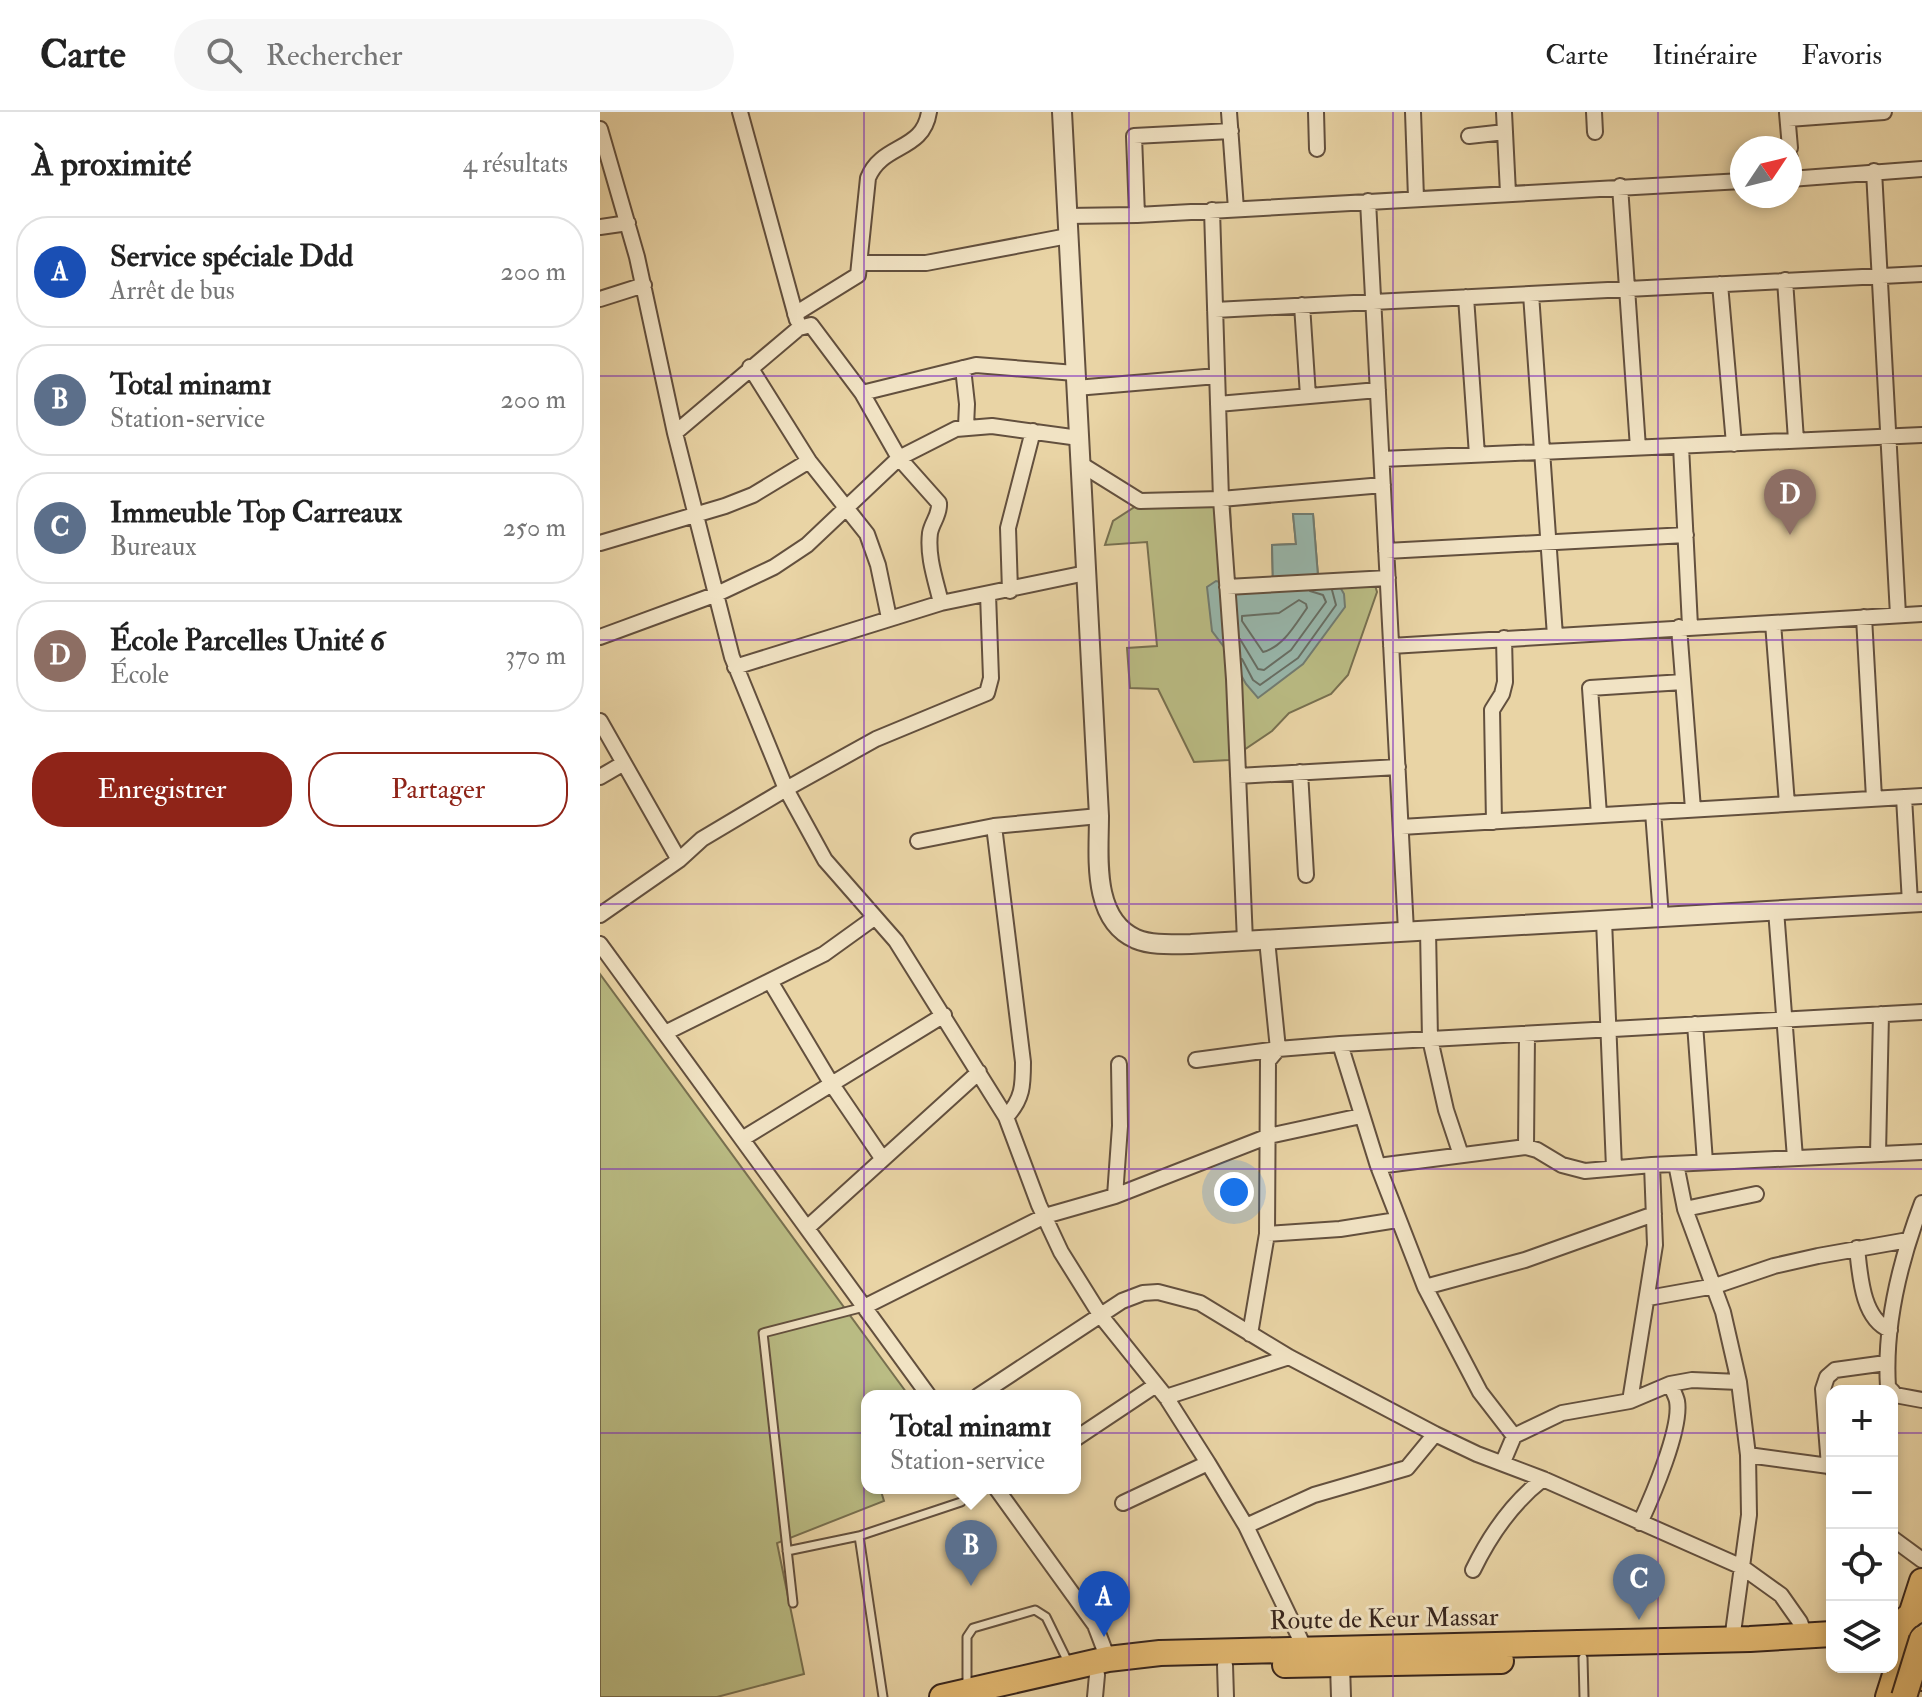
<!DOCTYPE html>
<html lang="fr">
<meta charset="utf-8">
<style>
body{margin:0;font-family:"IM FELL Double Pica",serif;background:#f6f6f6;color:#222}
.controls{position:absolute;right:24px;bottom:24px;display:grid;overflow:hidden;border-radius:16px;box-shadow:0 4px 12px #0003}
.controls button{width:72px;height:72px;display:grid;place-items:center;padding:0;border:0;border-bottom:2px solid #e0e0e0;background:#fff;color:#222;font:40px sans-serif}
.compass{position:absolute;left:1130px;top:24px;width:72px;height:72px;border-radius:50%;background:#fff;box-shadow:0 4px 12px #0003;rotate:55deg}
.you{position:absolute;left:634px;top:1080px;width:28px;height:28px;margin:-20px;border:6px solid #fff;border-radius:50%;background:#1a73e8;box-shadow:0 0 0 12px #1a73e833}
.badge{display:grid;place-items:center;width:52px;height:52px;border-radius:50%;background:#8f2418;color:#fff;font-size:26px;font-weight:700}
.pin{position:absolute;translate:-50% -66px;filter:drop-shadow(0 2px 4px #0008)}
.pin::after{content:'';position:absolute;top:42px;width:28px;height:24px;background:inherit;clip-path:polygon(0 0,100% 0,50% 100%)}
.popup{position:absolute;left:261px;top:1278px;width:220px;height:104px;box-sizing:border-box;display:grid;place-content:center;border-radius:16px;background:#fff;filter:drop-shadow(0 2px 6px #0005);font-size:26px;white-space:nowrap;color:#767676}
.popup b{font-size:30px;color:#222}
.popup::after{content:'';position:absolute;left:50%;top:100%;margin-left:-16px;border:16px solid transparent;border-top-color:#fff}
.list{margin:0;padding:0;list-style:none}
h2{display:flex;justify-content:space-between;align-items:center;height:104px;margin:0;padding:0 32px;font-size:34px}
h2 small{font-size:26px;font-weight:400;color:#767676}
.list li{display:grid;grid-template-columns:52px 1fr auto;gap:24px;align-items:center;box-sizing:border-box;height:112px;margin:0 16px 16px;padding:0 16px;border:2px solid #e0e0e0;border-radius:32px}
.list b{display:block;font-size:30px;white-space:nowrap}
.list p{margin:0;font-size:26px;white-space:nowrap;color:#767676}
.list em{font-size:26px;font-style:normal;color:#767676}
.actions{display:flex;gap:16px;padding:24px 32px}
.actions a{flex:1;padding:18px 0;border:2px solid #8f2418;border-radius:32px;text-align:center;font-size:28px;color:#8f2418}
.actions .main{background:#8f2418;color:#fff}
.icon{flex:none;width:44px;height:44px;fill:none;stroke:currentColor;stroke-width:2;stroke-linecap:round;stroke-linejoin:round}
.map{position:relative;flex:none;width:1322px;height:1585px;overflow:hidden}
header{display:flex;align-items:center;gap:48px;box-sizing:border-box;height:112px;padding:0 40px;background:#fff;border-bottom:2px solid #e0e0e0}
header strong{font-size:38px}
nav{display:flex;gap:44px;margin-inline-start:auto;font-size:28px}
.search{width:560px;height:72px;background:#f6f6f6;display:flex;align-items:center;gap:20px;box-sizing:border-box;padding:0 28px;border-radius:44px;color:#767676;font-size:30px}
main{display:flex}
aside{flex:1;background:#fff}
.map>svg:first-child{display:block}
</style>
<header>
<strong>Carte</strong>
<div class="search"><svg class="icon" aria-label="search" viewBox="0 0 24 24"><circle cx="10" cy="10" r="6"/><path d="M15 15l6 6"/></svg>Rechercher</div>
<nav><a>Carte</a><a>Itinéraire</a><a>Favoris</a></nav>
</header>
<main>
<aside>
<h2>À proximité<small>4 résultats</small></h2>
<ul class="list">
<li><span class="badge" style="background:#1a4fb4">A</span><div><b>Service spéciale Ddd</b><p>Arrêt de bus</p></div><em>200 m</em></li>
<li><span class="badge" style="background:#5c6f8a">B</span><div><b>Total minam1</b><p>Station-service</p></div><em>200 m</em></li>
<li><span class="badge" style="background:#5c6f8a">C</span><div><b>Immeuble Top Carreaux</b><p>Bureaux</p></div><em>250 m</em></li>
<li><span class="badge" style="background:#8d6e63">D</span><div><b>École Parcelles Unité 6</b><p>École</p></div><em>370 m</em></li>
</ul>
<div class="actions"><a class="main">Enregistrer</a><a>Partager</a></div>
</aside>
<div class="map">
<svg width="1322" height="1585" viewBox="0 0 1322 1585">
<rect width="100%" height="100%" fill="#e9d4a5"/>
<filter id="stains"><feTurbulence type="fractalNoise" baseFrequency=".0025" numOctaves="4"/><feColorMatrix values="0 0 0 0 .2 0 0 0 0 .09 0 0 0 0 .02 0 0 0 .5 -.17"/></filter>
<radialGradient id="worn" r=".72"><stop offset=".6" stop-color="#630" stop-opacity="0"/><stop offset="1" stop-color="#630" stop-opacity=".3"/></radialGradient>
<!-- green -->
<path fill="#babc84" stroke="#787050" stroke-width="2" d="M630,393L633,473L673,471L672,433L696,432L693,402H713L718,464L772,463L777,480L748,563L731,582L689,601L672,619L629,648L594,650L558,577L530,576L527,536L557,534L547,430L505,433L513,409L536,394Z
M0,862L309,1284H267V1376H280L284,1389L177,1431L204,1562L117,1585H0Z"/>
<!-- water -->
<path fill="#98b7ac" stroke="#717c72" stroke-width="2" d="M693,402H713L718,464H734L744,482L745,495L703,552L658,586L646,572L630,543L612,519L607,475L616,469L633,473L673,472L672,433L696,432Z"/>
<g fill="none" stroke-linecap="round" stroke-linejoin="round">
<!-- shore -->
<path stroke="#676e64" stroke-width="2" d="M699,488L706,492L707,496C695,513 683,535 663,540L642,509V504L679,501Z
M640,527L658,557L664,558L691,538L726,490L723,483L710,479
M642,547L653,568L660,573L698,546L736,493L732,478"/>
<defs>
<path id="service" d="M187,1439L259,1424
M193,1491L163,1221L264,1195
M983,1546L984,1585
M367,1576V1525L373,1516L435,1498L446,1505L469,1552
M283,1585L259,1424L361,1390"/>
<path id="minor" d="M140,0L197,208
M629,0L636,97
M716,0L717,37
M813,0L816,86
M904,0L908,81
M994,0L995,20
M1187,1L1190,36
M1188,7L1284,0
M0,17L37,145L75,321L132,545L186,677L225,748L296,829L406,1005L439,1093L461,1140L501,1204L566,1285L608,1351L646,1414L705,1537
M869,24L905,20
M1190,46L1191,67
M1274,59L1298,503
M1190,67L1322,57
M1020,74L1038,336
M768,89L806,819
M612,98L621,387L634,567L645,829
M537,103L534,24L631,19
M467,104L537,103L1142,69
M0,115L28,111
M260,151H326L468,124
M1185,168L1196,328
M1120,172L1134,332
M931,182L955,524
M866,185L877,343
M0,187L44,173
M702,193L708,284
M615,198L1322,162
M195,202L258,163L268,66C282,31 323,40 329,0
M150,255L209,349L267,422L278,453L289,506
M363,256L367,292L366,315
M476,276L617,264
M262,281L376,253L475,261
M618,292L778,278
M75,321L199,216L211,213L262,281L299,346L339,391C340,403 332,410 330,421C327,445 336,469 341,491
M1081,334L1090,514
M782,347L1322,323
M479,351L540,389L621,387L783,373
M0,431L125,394L153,383L209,349
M786,439L1086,423
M627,475L788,466
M410,479L408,416L433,319
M1264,505L1274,686
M1173,511L1187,692
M1079,515L1093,697
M0,525L117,482L174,455L207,433L299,346L356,317L392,314L479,326
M791,534L1322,502
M135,555L341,491L486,461
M0,609L79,748
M700,660L706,763
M638,664L798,655
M0,665L24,651
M1304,685L1310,791
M1053,700L1061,805
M999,703L990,576L1083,570
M894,710L892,598L902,582L905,570L904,526
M394,714L423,950C423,973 423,987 406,1005
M801,715L1322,684
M318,729L394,714L499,704
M1176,798L1195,1046
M0,803L79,748L102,727L186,677L276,627L387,581L391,566L388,482
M1004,808L1014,1056
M828,818L830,927L846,998L861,1043
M0,832L329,1284
M170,869L231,971L282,1046
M1095,912L1105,1050
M65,921L224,842L274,806
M740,932L778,1054L825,1175L880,1280L914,1324
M596,948L678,937L740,932L1322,900
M142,1027L344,903
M926,1035L927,922
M1278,1042L1281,902
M1076,1052L1085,1097L1123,1200L1139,1270
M778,1054L926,1035L937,1038L962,1053L985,1059L1052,1053L1322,1040
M515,1084L520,1014L519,952
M1085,1097L1156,1082
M207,1116L379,960
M667,1122L740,1117L797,1108
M1257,1136C1260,1163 1262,1207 1290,1218
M825,1175L925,1148L1054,1102
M1048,1186L1115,1174L1174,1154L1218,1144L1308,1128
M264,1195L445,1104L515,1084L669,1024L761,1004
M650,1222L667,1122L668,949L678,937L667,828
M1292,1279L1288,1275C1284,1212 1300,1149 1322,1091
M1292,1279L1295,1283L1322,1288
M378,1284L522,1189L543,1181L558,1180L600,1191L689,1245L835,1322L877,1342L943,1367L1142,1455L1181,1483L1200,1510L1206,1525
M566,1285L689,1245
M1030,1289L1055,1133L1052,1053
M475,1327L556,1273
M1148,1343L1229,1354
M903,1350L914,1324L962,1301L1030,1289L1070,1272L1092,1268L1139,1270L1148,1343L1149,1403L1132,1528
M1232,1357L1229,1354L1223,1277L1227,1265L1235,1258L1286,1251
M396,1376L495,1513L508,1547
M523,1391L608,1351
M1040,1411C1052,1385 1082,1316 1077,1289C1076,1284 1072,1277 1070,1272
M646,1414L714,1383L807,1356L835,1322
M1292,1426L1322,1448
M873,1458C890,1423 912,1391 943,1367
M625,1553L626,1585
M495,1585L497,1563"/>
<path id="tertiary" d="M462,0L499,704C499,743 491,807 536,827C553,834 573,832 591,832L1322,790
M740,1553L741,1585"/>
<path id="primary" d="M1322,1497C1285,1511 1290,1550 1322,1566
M1311,1503L1322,1469
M685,1553L901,1549
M342,1585L508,1547L560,1541L1150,1527L1232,1522
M1288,1585L1300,1547"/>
</defs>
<!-- service casing -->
<use href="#service" stroke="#63503e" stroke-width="11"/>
<!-- minor casing -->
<use href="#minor" stroke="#63503e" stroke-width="18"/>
<!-- tertiary casing -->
<use href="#tertiary" stroke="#63503e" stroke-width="22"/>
<!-- primary casing -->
<use href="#primary" stroke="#36241c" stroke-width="28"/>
<!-- service -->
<use href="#service" stroke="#f1e3c4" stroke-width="7"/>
<!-- minor -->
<use href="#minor" stroke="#f1e3c4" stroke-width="14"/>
<!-- tertiary -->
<use href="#tertiary" stroke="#f1e3c4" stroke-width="18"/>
<!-- primary -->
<use href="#primary" stroke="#e4ba72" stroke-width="24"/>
<defs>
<path id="primary-bridge" d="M1304,1585L1322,1527"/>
</defs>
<!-- primary-bridge casing -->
<use href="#primary-bridge" stroke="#36241c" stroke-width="28" stroke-linecap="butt"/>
<!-- primary-bridge -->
<use href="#primary-bridge" stroke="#e4ba72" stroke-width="24"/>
</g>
<!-- grid -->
<path fill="none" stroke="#7b2cbf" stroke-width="2" stroke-opacity="0.55" d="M264,0V1585M529,0V1585M793,0V1585M1058,0V1585M0,264H1322M0,528H1322M0,792H1322M0,1057H1322M0,1321H1232M1292,1321H1322"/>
<g text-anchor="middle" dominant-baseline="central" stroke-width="6" stroke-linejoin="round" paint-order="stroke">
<!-- street labels -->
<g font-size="26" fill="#36241c" stroke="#f1e3c4">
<text transform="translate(784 1507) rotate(-1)">Route de Keur Massar</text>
</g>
</g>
<rect width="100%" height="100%" filter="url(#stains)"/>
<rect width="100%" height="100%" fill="url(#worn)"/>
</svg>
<div class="controls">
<button>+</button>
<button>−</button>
<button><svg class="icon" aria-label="locate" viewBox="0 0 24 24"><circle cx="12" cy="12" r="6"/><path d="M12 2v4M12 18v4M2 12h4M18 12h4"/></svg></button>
<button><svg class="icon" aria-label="layers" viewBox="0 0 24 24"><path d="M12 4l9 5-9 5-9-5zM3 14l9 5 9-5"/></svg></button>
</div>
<svg class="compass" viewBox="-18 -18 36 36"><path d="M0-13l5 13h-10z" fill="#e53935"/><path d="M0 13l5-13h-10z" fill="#767676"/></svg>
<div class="you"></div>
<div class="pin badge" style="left:504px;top:1525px;background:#1a4fb4">A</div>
<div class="pin badge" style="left:371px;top:1474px;background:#5c6f8a">B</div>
<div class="popup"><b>Total minam1</b>Station-service</div>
<div class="pin badge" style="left:1039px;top:1508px;background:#5c6f8a">C</div>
<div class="pin badge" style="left:1190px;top:423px;background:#8d6e63">D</div>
</div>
</main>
